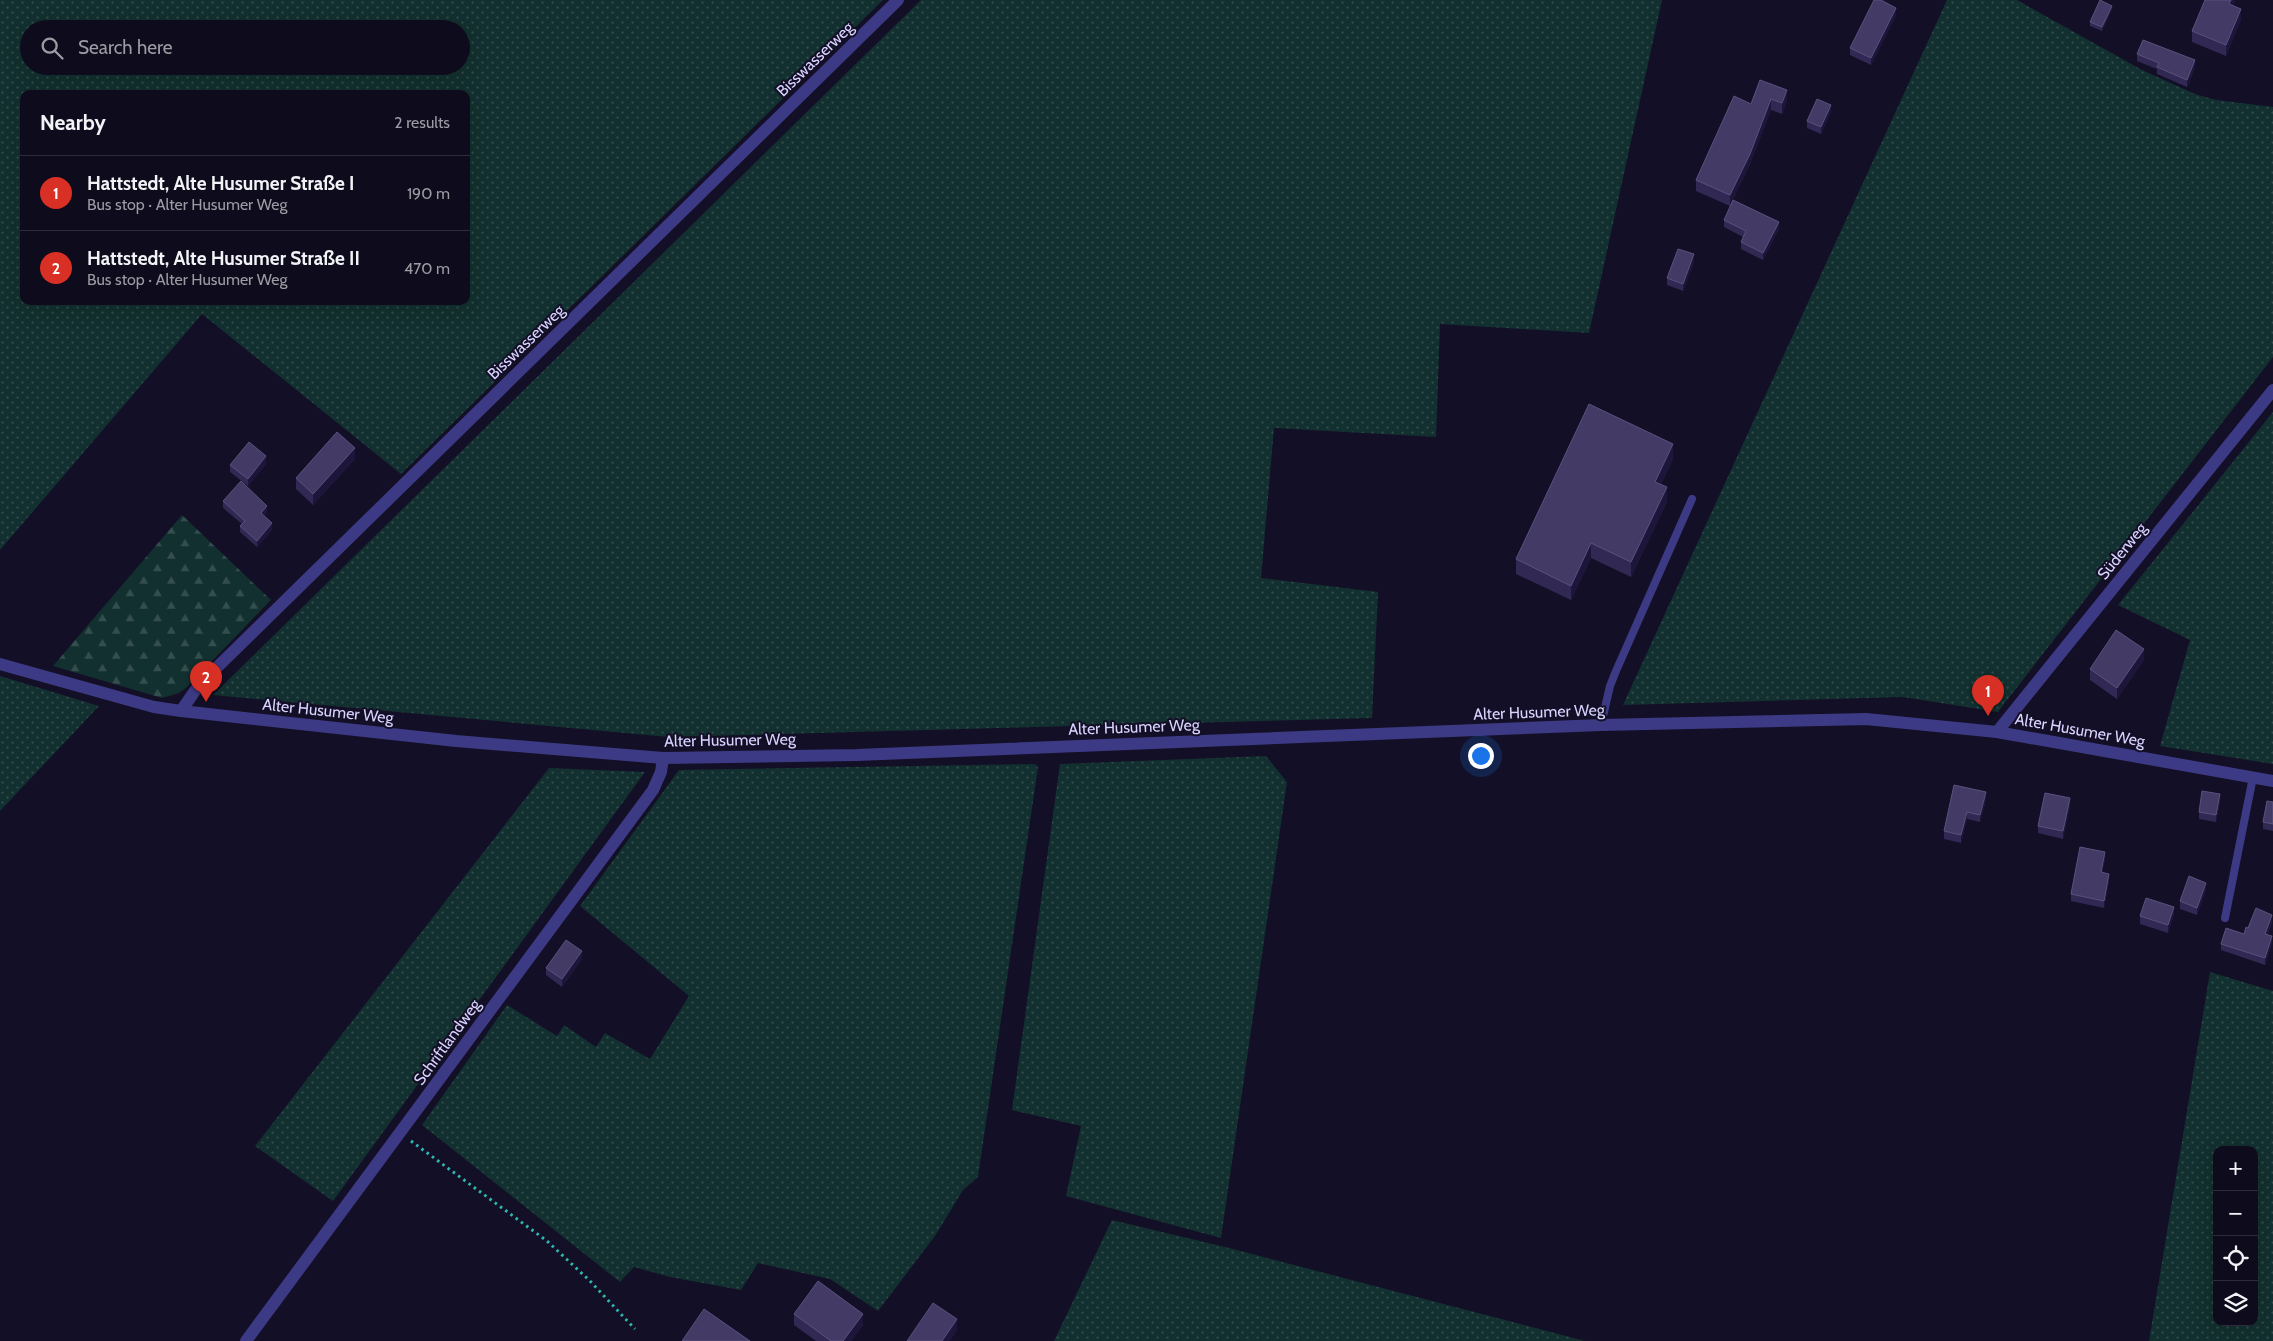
<!DOCTYPE html>
<meta charset="utf-8">
<style>
body{margin:0;font-family:Cabin,sans-serif;background:#171425;color:#f1f3f6}
.controls{position:absolute;right:15px;bottom:15px;display:grid;overflow:hidden;border-radius:10px;box-shadow:0 5px 20px #0002}
.controls button{width:45px;height:45px;display:grid;place-items:center;padding:0;border:0;border-bottom:1px solid #2e2b3b;background:#0e0b1c;color:#f1f3f6;font:25px sans-serif}
.you{position:absolute;left:1480px;top:755px;width:18px;height:18px;margin:-12px;border:4px solid #fff;border-radius:50%;background:#1a73e8;box-shadow:0 0 0 8px #1a73e833}
.badge{display:grid;place-items:center;width:32px;height:32px;border-radius:50%;background:#d93025;color:#fff;font-size:16px;font-weight:700}
.pin{position:absolute;translate:-50% -41px;filter:drop-shadow(0 1px 2px #0008)}
.pin::after{content:'';position:absolute;top:26px;width:18px;height:15px;background:inherit;clip-path:polygon(0 0,100% 0,50% 100%)}
.list{margin:0;padding:0;list-style:none}
h2{display:flex;justify-content:space-between;align-items:center;height:65px;margin:0;padding:0 20px;font-size:21px}
h2 small{font-size:16px;font-weight:400;color:#9b9ba3}
.list li{display:grid;grid-template-columns:32px 1fr auto;gap:15px;align-items:center;box-sizing:border-box;height:75px;padding:0 20px;border-top:1px solid #2e2b3b}
.list b{display:block;font-size:19px;white-space:nowrap}
.list p{margin:0;font-size:16px;white-space:nowrap;color:#9b9ba3}
.list em{font-size:16px;font-style:normal;color:#9b9ba3}
.icon{flex:none;width:28px;height:28px;fill:none;stroke:currentColor;stroke-width:2;stroke-linecap:round;stroke-linejoin:round}
.map{position:relative;flex:none;width:2273px;height:1341px;overflow:hidden}
.search{position:absolute;background:#0e0b1c;box-shadow:0 5px 20px #0002;left:20px;top:20px;width:450px;height:55px;display:flex;align-items:center;gap:12px;box-sizing:border-box;padding:0 18px;border-radius:28px;color:#9b9ba3;font-size:19px}
.panel{position:absolute;background:#0e0b1c;box-shadow:0 5px 20px #0002;left:20px;top:90px;width:450px;height:215px;border-radius:10px}
.map>svg:first-child{display:block}
</style>
<div class="map">
<svg width="2273" height="1341" viewBox="0 0 2273 1341">
<defs>
<pattern id="grass-dots" width="8" height="8" patternUnits="userSpaceOnUse" patternTransform="scale(1.25)"><rect width="8" height="8" fill="#12302f"/><path d="M2 2h.1M6 6h.1" fill="none" stroke="#344d4e" stroke-width="1.8" stroke-linecap="round"/></pattern>
<pattern id="forest-firs" width="22" height="20" patternUnits="userSpaceOnUse" patternTransform="scale(1.25)"><rect width="22" height="20" fill="#12302f"/><path d="M5 1l3.5 6h-7zM16 11l3.5 6h-7z" fill="#344d4e"/></pattern>
</defs>
<rect width="100%" height="100%" fill="#130f26"/>
<!-- grass -->
<path fill="url(#grass-dots)" fill-rule="evenodd" d="M0,0H883L401,474L202,314L0,550ZM29,29H461V66H29ZM24,94H466V301H24Z
M921,0H1662L1589,333L1440,324L1436,437L1274,428L1261,578L1378,592L1372,718L669,737L213,695Z
M1947,0H2017L2142,70L2195,94L2216,100L2273,107V357L1998,712L1903,697L1623,705Z
M2273,412V764L2160,746L2190,640L2118,605Z
M0,676L99,706L0,811Z
M1266,756L1287,782L1221,1238L1066,1196L1081,1126L1012,1110L1060,764Z
M1035,764L1038,767L978,1177L963,1190L935,1236L878,1311L830,1279L758,1263L741,1290L670,1277L634,1267L620,1282L422,1125L507,1005L557,1036L564,1025L596,1047L605,1033L650,1059L689,996L580,906L679,770Z
M549,768L645,772L333,1201L255,1146Z
M2210,972L2273,991V1341H2149ZM2217,1150H2254V1322H2217Z
M1112,1220L1229,1248L1585,1341H1054Z"/>
<!-- forest -->
<path fill="url(#forest-firs)" d="M182,515L271,600L187,687L179,693L162,698L53,666Z"/>
<g fill="none" stroke-linecap="round" stroke-linejoin="round">
<!-- path -->
<path stroke="#2fb8b0" stroke-width="3" stroke-dasharray="2.5 4" stroke-linecap="butt" d="M411,1141L547,1241L589,1280L635,1329"/>
<!-- service -->
<path stroke="#3d3a85" stroke-width="8" d="M1601,725L1610,686L1616,671L1692,499
M2225,918L2253,777"/>
<!-- minor -->
<path stroke="#3d3a85" stroke-width="12" d="M0,664L154,707L181,711L456,741L663,758L857,755L1601,725L1866,719L1997,732L2273,781
M181,711L199,685L898,0
M1997,732L2273,390
M246,1341L653,790L661,772L663,758"/>
</g>
<!-- wall -->
<path fill="#312854" d="M2233,6L2241,20L2226,56L2192,42V31Z
M2112,9L2102,31L2090,26V22Z
M1896,15L1871,65L1850,55V48Z
M2137,54L2195,67L2187,87L2157,74V69L2137,61Z
M1760,80L1787,101L1782,114L1771,110L1750,164L1730,206L1696,191V180L1751,104Z
M1831,112L1821,134L1807,128V121Z
M1724,220L1779,229L1763,260L1741,249V242L1743,237L1724,227Z
M1694,262L1683,291L1667,285V278Z
M355,459L313,505L296,489V478Z
M1673,459L1661,484L1667,502L1631,577L1591,558L1571,600L1516,574V559Z
M266,464L248,486L230,472V465Z
M223,501L267,512L264,516L272,530L257,547L240,532V526L242,524L223,508Z
M2144,660L2117,699L2090,680V669Z
M1954,785L1986,800L1980,822L1967,819L1961,843L1944,839V831Z
M2220,801L2216,822L2199,819V812Z
M2273,802V831L2263,829V822Z
M2070,806L2063,839L2038,833V826Z
M2105,859L2102,873L2109,881L2104,908L2071,901V894Z
M2206,890L2197,915L2180,909V901Z
M2174,914L2168,933L2140,924V916Z
M2272,922L2268,934L2272,943L2265,965L2221,950V944L2244,934L2248,928Z
M582,959L562,987L546,975V968Z
M794,1314L863,1325L851,1341H816L794,1325Z"/>
<!-- shaded-wall -->
<path fill="#1d163a" d="M2231,0H2236L2229,15V4Z
M2112,6V9L2102,31V27Z
M1896,8V15L1871,65V58Z
M2241,9V20L2226,56V45Z
M2195,60V67L2187,87V80Z
M1787,90V101L1782,114V103Z
M1771,99V110L1750,164L1730,206V195Z
M1831,105V112L1821,134V127Z
M1779,222V229L1763,260V253Z
M1694,254V262L1683,291V284Z
M1673,444V459L1655,496V482Z
M355,448V459L313,505V494Z
M266,456V464L248,486V479Z
M1667,487V502L1631,577V562Z
M267,506V512L261,519V513Z
M272,523V530L257,547V541Z
M1591,543V558L1571,600V586Z
M2144,649V660L2117,699V688Z
M1986,792V800L1980,822V815Z
M2220,794V801L2216,822V815Z
M2070,798V806L2063,839V831Z
M1967,812V819L1961,843V835Z
M2105,852V859L2101,879V872Z
M2109,874V881L2104,908V901Z
M2206,883V890L2197,915V908Z
M2174,907V914L2168,933V925Z
M2272,915V922L2265,940V934Z
M2272,936V943L2265,965V958Z
M582,951V959L562,987V979Z
M863,1314V1325L851,1341H843Z
M957,1319V1331L950,1341H942Z"/>
<!-- building -->
<path fill="#433a66" stroke="#5a527e" d="M1874,0H1881L1896,8L1871,58L1850,48Z
M2100,0L2112,6L2102,27L2090,22Z
M2205,0H2231L2229,4L2241,9L2226,45L2192,31Z
M2143,40L2195,60L2187,80L2157,67L2159,63L2137,54Z
M1760,80L1787,90L1782,103L1771,99L1750,154L1730,195L1696,180L1734,96L1751,104Z
M1817,99L1831,105L1821,127L1807,121Z
M1733,200L1779,222L1763,253L1741,242L1746,231L1724,220Z
M1678,249L1694,254L1683,284L1667,278Z
M1589,404L1673,444L1655,482L1667,487L1631,562L1591,543L1571,586L1516,559Z
M337,432L355,448L313,494L296,478Z
M249,442L266,456L248,479L230,465Z
M241,481L267,506L261,513L272,523L257,541L240,526L245,521L223,501Z
M2116,630L2144,649L2117,688L2090,669Z
M1954,785L1986,792L1980,815L1967,812L1961,835L1944,831Z
M2202,791L2220,794L2216,815L2199,812Z
M2045,793L2070,798L2063,831L2038,826Z
M2267,801L2273,802V824L2263,822Z
M2080,847L2105,852L2101,872L2109,874L2104,901L2071,894Z
M2189,876L2206,883L2197,908L2180,901Z
M2146,898L2174,907L2168,925L2140,916Z
M2256,908L2272,915L2265,934L2272,936L2265,958L2221,944L2226,928L2244,934L2246,927L2248,928Z
M566,940L582,951L562,979L546,968Z
M818,1281L863,1314L843,1341H831L794,1314Z
M933,1303L957,1319L942,1341H907Z
M704,1309L750,1341H682Z"/>
<g text-anchor="middle" dominant-baseline="central" stroke-width="4" stroke-linejoin="round" paint-order="stroke">
<!-- street labels -->
<g font-size="16" fill="#d9d4ff" stroke="#130f26">
<text transform="translate(815 59) rotate(-44)">Bisswasserweg</text>
<text transform="translate(526 342) rotate(-44)">Bisswasserweg</text>
<text transform="translate(2122 551) rotate(-51)">Süderweg</text>
<text transform="translate(328 711) rotate(6)">Alter Husumer Weg</text>
<text transform="translate(1539 712) rotate(-2)">Alter Husumer Weg</text>
<text transform="translate(1134 727) rotate(-2)">Alter Husumer Weg</text>
<text transform="translate(2080 730) rotate(10)">Alter Husumer Weg</text>
<text transform="translate(730 740) rotate(-1)">Alter Husumer Weg</text>
<text transform="translate(447 1042) rotate(-54)">Schriftlandweg</text>
</g>
</g>
</svg>
<div class="controls">
<button>+</button>
<button>−</button>
<button><svg class="icon" aria-label="locate" viewBox="0 0 24 24"><circle cx="12" cy="12" r="6"/><path d="M12 2v4M12 18v4M2 12h4M18 12h4"/></svg></button>
<button><svg class="icon" aria-label="layers" viewBox="0 0 24 24"><path d="M12 4l9 5-9 5-9-5zM3 14l9 5 9-5"/></svg></button>
</div>
<div class="you"></div>
<div class="pin badge" style="left:1988px;top:716px">1</div>
<div class="pin badge" style="left:206px;top:702px">2</div>
<div class="search"><svg class="icon" aria-label="search" viewBox="0 0 24 24"><circle cx="10" cy="10" r="6"/><path d="M15 15l6 6"/></svg>Search here</div>
<section class="panel">
<h2>Nearby<small>2 results</small></h2>
<ul class="list">
<li><span class="badge">1</span><div><b>Hattstedt, Alte Husumer Straße I</b><p>Bus stop · Alter Husumer Weg</p></div><em>190 m</em></li>
<li><span class="badge">2</span><div><b>Hattstedt, Alte Husumer Straße II</b><p>Bus stop · Alter Husumer Weg</p></div><em>470 m</em></li>
</ul>
</section>
</div>
